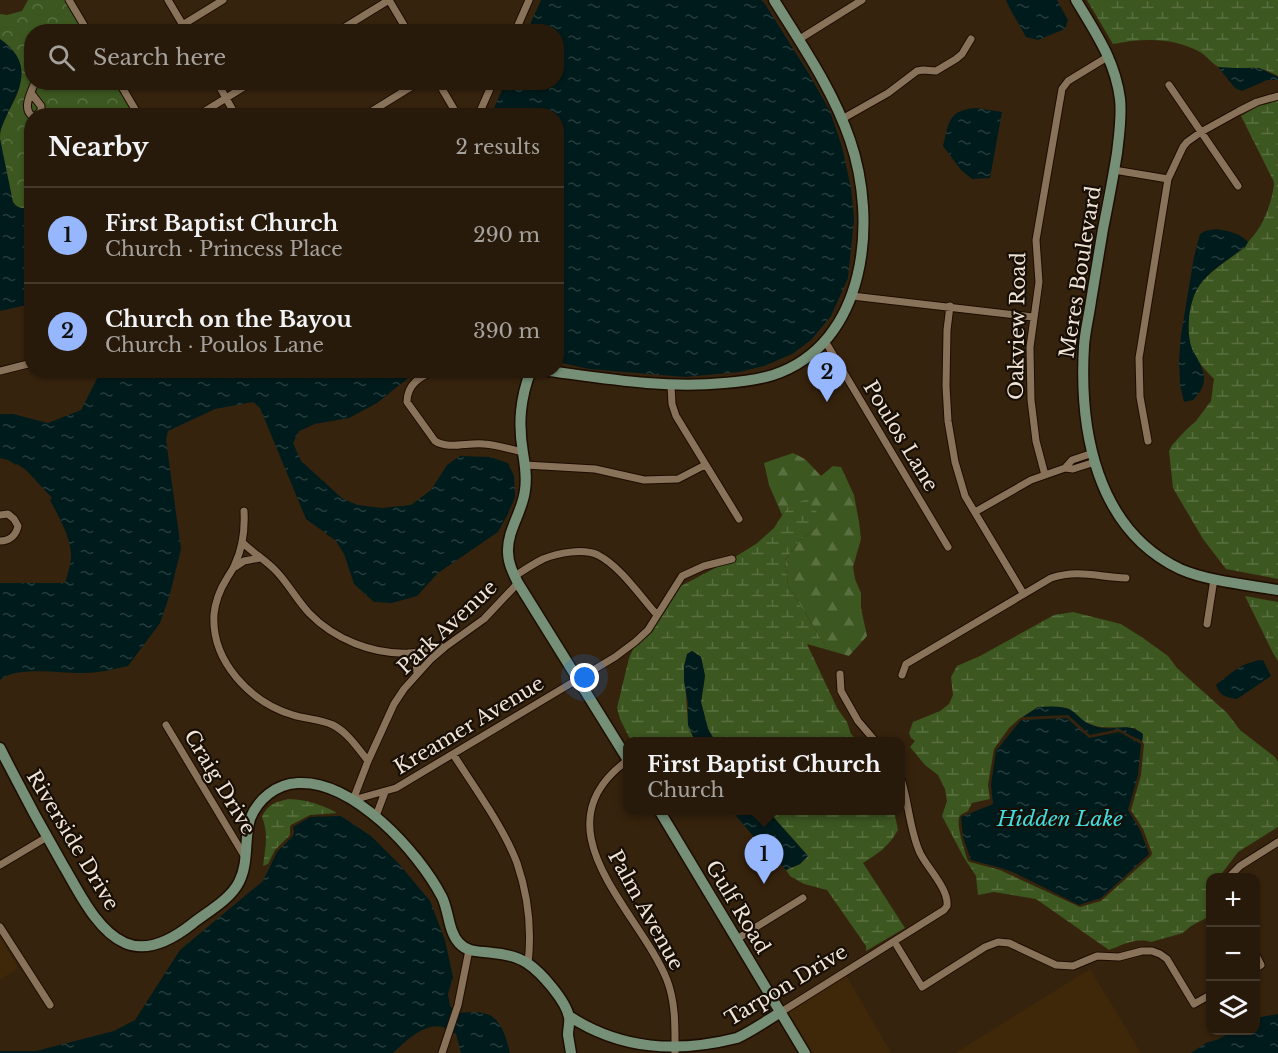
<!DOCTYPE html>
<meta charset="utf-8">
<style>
body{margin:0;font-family:"Libre Baskerville",serif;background:#342718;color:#f1f3f6}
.controls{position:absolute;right:18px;bottom:18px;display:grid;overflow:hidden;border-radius:12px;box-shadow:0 2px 4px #0004}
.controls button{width:54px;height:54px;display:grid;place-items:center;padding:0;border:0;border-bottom:2px solid #44382b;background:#281a0a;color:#f1f3f6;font:30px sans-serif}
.you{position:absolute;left:585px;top:678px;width:21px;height:21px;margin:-15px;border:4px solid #fff;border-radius:50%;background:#1a73e8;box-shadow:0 0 0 9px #1a73e833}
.badge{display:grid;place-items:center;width:39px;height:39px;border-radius:50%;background:#96b6fd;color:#111;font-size:20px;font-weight:700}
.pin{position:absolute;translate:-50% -50px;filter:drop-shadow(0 2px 3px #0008)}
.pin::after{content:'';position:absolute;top:32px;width:21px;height:18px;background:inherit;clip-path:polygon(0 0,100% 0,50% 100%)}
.popup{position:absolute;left:623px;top:737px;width:282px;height:78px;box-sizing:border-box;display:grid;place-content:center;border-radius:12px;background:#281a0a;filter:drop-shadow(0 2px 4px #0005);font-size:20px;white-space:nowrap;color:#a5a19c}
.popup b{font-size:22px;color:#f1f3f6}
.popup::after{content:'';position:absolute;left:50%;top:100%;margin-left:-12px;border:12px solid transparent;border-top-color:#281a0a}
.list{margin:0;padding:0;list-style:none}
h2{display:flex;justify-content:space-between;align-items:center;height:78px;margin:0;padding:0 24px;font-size:26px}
h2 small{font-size:20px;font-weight:400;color:#a5a19c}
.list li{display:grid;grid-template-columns:39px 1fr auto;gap:18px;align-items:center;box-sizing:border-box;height:96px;padding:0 24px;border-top:2px solid #44382b}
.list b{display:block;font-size:22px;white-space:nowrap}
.list p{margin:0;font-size:20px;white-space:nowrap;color:#a5a19c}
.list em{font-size:20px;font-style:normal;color:#a5a19c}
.icon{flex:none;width:33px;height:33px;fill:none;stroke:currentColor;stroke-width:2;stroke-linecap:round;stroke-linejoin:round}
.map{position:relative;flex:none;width:1278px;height:1053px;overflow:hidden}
.search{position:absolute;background:#281a0a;box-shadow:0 2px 4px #0004;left:24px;top:24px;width:540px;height:66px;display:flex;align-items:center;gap:15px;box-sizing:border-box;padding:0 21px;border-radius:24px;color:#a5a19c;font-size:22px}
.panel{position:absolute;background:#281a0a;box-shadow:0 2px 4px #0004;left:24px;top:108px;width:540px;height:270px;border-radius:24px}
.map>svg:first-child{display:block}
</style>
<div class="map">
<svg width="1278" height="1053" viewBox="0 0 1278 1053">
<defs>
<pattern id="forest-firs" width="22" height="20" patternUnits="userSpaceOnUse" patternTransform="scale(1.5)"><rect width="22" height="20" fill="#3c5720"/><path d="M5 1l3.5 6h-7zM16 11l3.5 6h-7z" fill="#596f40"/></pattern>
<pattern id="wetland-marsh" width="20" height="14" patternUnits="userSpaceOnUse" patternTransform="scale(1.5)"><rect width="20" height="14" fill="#3c5720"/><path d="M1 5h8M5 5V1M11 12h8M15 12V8" fill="none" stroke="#596f40"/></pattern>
<pattern id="park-crowns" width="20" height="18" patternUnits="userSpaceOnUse" patternTransform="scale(1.5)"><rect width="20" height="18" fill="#3c5720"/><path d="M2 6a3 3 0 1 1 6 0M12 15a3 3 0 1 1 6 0" fill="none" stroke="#596f40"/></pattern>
<pattern id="water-ripples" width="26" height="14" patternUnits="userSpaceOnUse" patternTransform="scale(1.5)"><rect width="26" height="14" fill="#001b1c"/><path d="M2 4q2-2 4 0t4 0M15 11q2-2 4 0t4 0" fill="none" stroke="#263c3c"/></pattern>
</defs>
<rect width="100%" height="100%" fill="#36230d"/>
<!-- built -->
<path fill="#3f270a" d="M0,937L18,968L0,980Z
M1090,969L1141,1053H955Z
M846,975L891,1053H809L786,1012Z"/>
<!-- forest -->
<path fill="url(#forest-firs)" d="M793,453L805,459L821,476L833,466L841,467L854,495L859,522L861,539L853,567L855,579L861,593V608L867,636L849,656L828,650L788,585L785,560L800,540L816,528L788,506L782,515L769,485L764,463Z"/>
<!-- wetland -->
<path fill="url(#wetland-marsh)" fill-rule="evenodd" d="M1087,0H1278V76C1271,73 1264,68 1256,68C1244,67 1230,71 1219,67C1212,64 1207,56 1200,52C1173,37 1143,38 1113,44Z
M1278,100V579L1226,569L1203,539L1173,488L1169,451L1172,445L1186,430L1196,421L1211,401L1214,379C1205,370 1197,361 1192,349C1184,333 1189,296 1202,282C1214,268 1231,258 1245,247C1248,241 1253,237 1257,231C1265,221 1274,195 1274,182L1241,116L1262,104Z
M807,499L818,514L816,528L800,540L785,560L788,585L828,650L807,644L837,708L847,722L851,734L858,741H782L777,738L764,740L761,741H715L708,729L701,702L705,676L701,657L692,651L684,666L688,725L695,741H631L620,719L617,708L629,658L634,647L651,632L677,588L719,566L735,562V557L756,544L774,528L788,506Z
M1245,596L1278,602V661L1273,653Z
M1073,612L1121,624L1143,638L1168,656L1177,668L1227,713L1240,730L1275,757L1278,762V827L1238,852L1219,877L1210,878V916L1191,926L1183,933L1151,942C1136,937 1122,945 1109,950L1036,899L994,892L978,895L976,876L963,856L942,816L947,801L945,789L938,775L925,765L910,747L915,741L911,738L909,733L913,722L940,711L949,704L953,695L951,677L957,666L980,656L1054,615ZM1038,707L1069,709L1084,722L1099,727L1135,728L1143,737L1142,741L1144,744L1141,775L1131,810L1143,829L1152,853L1151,856L1101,901L1080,907L1000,870L970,862L968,861C965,852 955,823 960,816C961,814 966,812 968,811L972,803L990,799L988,785L994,749L1009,728L1019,719Z
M289,799C307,800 321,804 337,813L310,815L291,825L290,827V835L275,850L268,864L263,866C265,849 269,834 262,817C268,804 275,802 289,799Z
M768,811H894L898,830C888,847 879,853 863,863L905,928L866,951V946L827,890L804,884L790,876L786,870L800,864L808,856Z"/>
<!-- park -->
<path fill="url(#park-crowns)" d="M28,0H65L83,31L32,32V82L114,83L134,115L32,116L31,207C21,209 15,209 11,198L0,139C0,118 16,104 20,85C21,80 20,75 20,70C20,55 11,48 0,39V14L7,15L22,11Z"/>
<!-- water -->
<path fill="url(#water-ripples)" d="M541,0H761L765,4L809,74L830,111L842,147L851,188L854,219L848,278L831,316L811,340L792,354L764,366L739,372L685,377L589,369L557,362L556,116L491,115L505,83L556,82V32L527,31Z
M1006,0H1057L1068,20L1065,29L1038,40L1026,37L1009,7Z
M0,39C42,69 12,96 0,132Z
M1218,67L1234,68H1259L1278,77V80H1267L1242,91L1235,88Z
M976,108L1002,112L990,178L972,179L961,170L943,146C949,122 948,110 976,108Z
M0,139L13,202C18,209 23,209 32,207L31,304L0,311Z
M1216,229C1228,231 1240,233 1248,242L1245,247C1230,259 1209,270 1199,286C1189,300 1186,329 1191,346C1192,350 1195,354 1197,358C1207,377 1207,385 1193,400L1184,402L1180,385L1179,360L1181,335L1194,257L1200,234L1205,231Z
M101,371H417L377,403L349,418L315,424L299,431L293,443L301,461L343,499L358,505L382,508L411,505L431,490L447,465L460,456L490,457L508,463L514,476L515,497L508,514L498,532L438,573L417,596L392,603L374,602L354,584L344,554L336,541L306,519L260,408L253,402L215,409L168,431L166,440L181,549L170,594L160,623L128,666C114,669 99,673 85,673C63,674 16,665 0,680V583H65C67,576 70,567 71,559C72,539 59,517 50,500L52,498L26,470L17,464L16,465L8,460L0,458V414H13L48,423L81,410Z
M692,651L701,657L705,676L701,702L708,729L715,741H695L688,725V703L684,681V666L687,654Z
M1263,660L1271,676L1237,699C1225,697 1220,696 1216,685C1231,673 1244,661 1263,660Z
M1038,707C1048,707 1062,705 1071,710C1081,717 1084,724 1098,727C1115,732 1126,721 1143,734L1142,741L1118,729L1090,735L1068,715L1023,717Z
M1067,718L1089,738L1119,732L1141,744L1138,775L1128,810L1140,830L1149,854L1101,898L1079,905L1015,873L1001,868L971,860L963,837L961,817L993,804L991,785L996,751L1021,720Z
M732,811H768L808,856L800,864L786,870L754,837Z
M341,816L371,836L399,864L430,901L445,940L453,977L448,994L450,1006L457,1013C466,1013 478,1011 486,1014C501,1017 507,1040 510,1053H461L456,1034C452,1032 447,1029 443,1027C424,1022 405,1042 393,1053H0V1051H36L114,1031L135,1020L180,950L263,881L277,852L293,836L294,832L293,827L310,817Z
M1278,1014V1053H1191L1206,1043L1219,1039L1232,1031L1256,1030V1019L1261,1017Z"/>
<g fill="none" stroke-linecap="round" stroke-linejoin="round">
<defs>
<path id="street" d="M69,0L88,32
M168,0L187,32
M389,0L408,32
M171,32L223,0
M337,32L389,0
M515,32L529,0
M798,40L862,0
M119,82L139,116
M217,82L236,116
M438,82L458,116
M1169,85L1238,186
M31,93L41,106V111L36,116
M32,116C22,108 31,93 35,82
M197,116L252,82
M364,116L419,82
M478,116L493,82
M842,119L888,93L917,71L923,70L936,71L956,59L962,54L971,39
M1114,170L1168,179
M852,296L1033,317
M950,306L947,330L946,386L948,421L955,462L965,496L1023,593
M825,341L948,547
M435,370C420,377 407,384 407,402L435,441C449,450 468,442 484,444C497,445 510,449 523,452
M0,371L32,363
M671,385L672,404L676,416L739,519
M1148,441L1140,397L1139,358L1168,179L1183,147L1187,142L1201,132L1239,111L1257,102L1278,96
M1093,453L1072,460L1065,468L1073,469L1095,462
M525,465L595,469L644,480L678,479L705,465
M1045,475L1036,441L1031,400L1030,347L1039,282L1036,240L1062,89L1068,81L1109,56
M244,511C245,529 243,547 235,564C233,570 229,574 226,580C220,589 215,603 214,614C211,661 250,702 293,715C305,719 321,719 333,725C347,732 358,748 368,761
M975,512L1031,480L1065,468
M0,515L8,514L14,519L18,526C16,535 10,541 0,541
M242,542C253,553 267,561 277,572C289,585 297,600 309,613C334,639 373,655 410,653C421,652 432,649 442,647
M235,567L244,561L260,558
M515,576C524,570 533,564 543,559C558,553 583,548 598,555C621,567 640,596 657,615
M1207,624L1214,579
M409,653L416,663L417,673
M840,674L841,691L858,721L876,742
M902,675L906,664L1051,578C1079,569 1097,577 1126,578
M166,725L245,857
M453,754C474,787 503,826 517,863C528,895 532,929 528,964
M628,760C534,828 639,910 667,980C676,1003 675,1029 675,1053
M353,800L396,788L615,657L635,642L648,630L682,576L704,566L732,559
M353,800L368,761L394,704L404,689L431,659L445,647L484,619L518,583
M376,816L385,792
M0,865L47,837
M1228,878L1240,866L1278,842
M0,927L50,1005
M737,939L803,898
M897,946L922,987L985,947L998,942L1009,943L1056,965L1073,966L1097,956L1119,957L1142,951H1152L1160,954L1167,959L1194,1004L1210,995
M1256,955L1261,965L1256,968
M781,1012L944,910L947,906C949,889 928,869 920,853C909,829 909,801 900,776
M442,1053L458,1005L469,950"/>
<path id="secondary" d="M1076,0C1095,32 1115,60 1120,99C1122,117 1119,135 1117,153C1113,178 1108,204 1103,229C1099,253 1095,277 1091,301C1089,316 1085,331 1084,346C1079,430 1096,529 1180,569C1207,581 1249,585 1278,590
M531,370C520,399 518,423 523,453C525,465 527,477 525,490C523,511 507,530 508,552C508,563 513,573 518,583L628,760
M542,370C603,378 663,389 724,383C740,382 757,380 773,375C867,344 878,221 850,140C833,90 802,45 774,0
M0,748C20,788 41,827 63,865C78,890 96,930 125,943C148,953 173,939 192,924C207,912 230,900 239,882C249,863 244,839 250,819C258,799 276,784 298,783C353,780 418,851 442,897C449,911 448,931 459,943C468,953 480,951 493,953C504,954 518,957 527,963C541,972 566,1001 569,1017C570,1022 568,1029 568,1035C569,1041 570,1047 571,1053
M659,810L805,1053
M569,1016C621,1050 677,1053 737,1038C752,1031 766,1021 781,1012"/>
</defs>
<!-- street casing -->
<use href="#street" stroke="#1d0c00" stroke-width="9"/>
<!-- secondary casing -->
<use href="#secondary" stroke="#1d0c00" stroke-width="13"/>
<!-- street -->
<use href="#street" stroke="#89725a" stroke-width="7"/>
<!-- secondary -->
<use href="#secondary" stroke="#759077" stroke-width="10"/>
</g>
<g text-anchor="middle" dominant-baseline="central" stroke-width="4.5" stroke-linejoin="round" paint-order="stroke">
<!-- street labels -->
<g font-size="20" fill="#f1e4d7" stroke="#170f06">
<text transform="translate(1080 272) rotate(-81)">Meres Boulevard</text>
<text transform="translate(1017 326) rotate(-89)">Oakview Road</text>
<text transform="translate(901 436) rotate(59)">Poulos Lane</text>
<text transform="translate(447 627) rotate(-43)">Park Avenue</text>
<text transform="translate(469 725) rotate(-31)">Kreamer Avenue</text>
<text transform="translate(220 782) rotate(59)">Craig Drive</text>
<text transform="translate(73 840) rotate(59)">Riverside Drive</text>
<text transform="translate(738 907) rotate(59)">Gulf Road</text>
<text transform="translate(646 910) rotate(61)">Palm Avenue</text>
<text transform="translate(786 985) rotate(-31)">Tarpon Drive</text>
</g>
<!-- water labels -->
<g font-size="21" font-style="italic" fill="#41dde0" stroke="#170f06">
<text x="1060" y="819">Hidden Lake</text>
</g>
</g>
</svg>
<div class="controls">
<button>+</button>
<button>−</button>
<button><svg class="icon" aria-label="layers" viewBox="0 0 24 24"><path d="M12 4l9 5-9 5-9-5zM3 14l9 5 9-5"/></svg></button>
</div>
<div class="you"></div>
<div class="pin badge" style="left:764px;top:884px">1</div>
<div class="popup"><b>First Baptist Church</b>Church</div>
<div class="pin badge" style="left:827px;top:402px">2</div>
<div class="search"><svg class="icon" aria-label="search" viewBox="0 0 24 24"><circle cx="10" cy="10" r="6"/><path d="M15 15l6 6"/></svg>Search here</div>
<section class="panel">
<h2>Nearby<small>2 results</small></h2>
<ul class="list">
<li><span class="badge">1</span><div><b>First Baptist Church</b><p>Church · Princess Place</p></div><em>290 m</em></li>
<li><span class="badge">2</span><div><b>Church on the Bayou</b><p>Church · Poulos Lane</p></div><em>390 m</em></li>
</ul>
</section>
</div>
